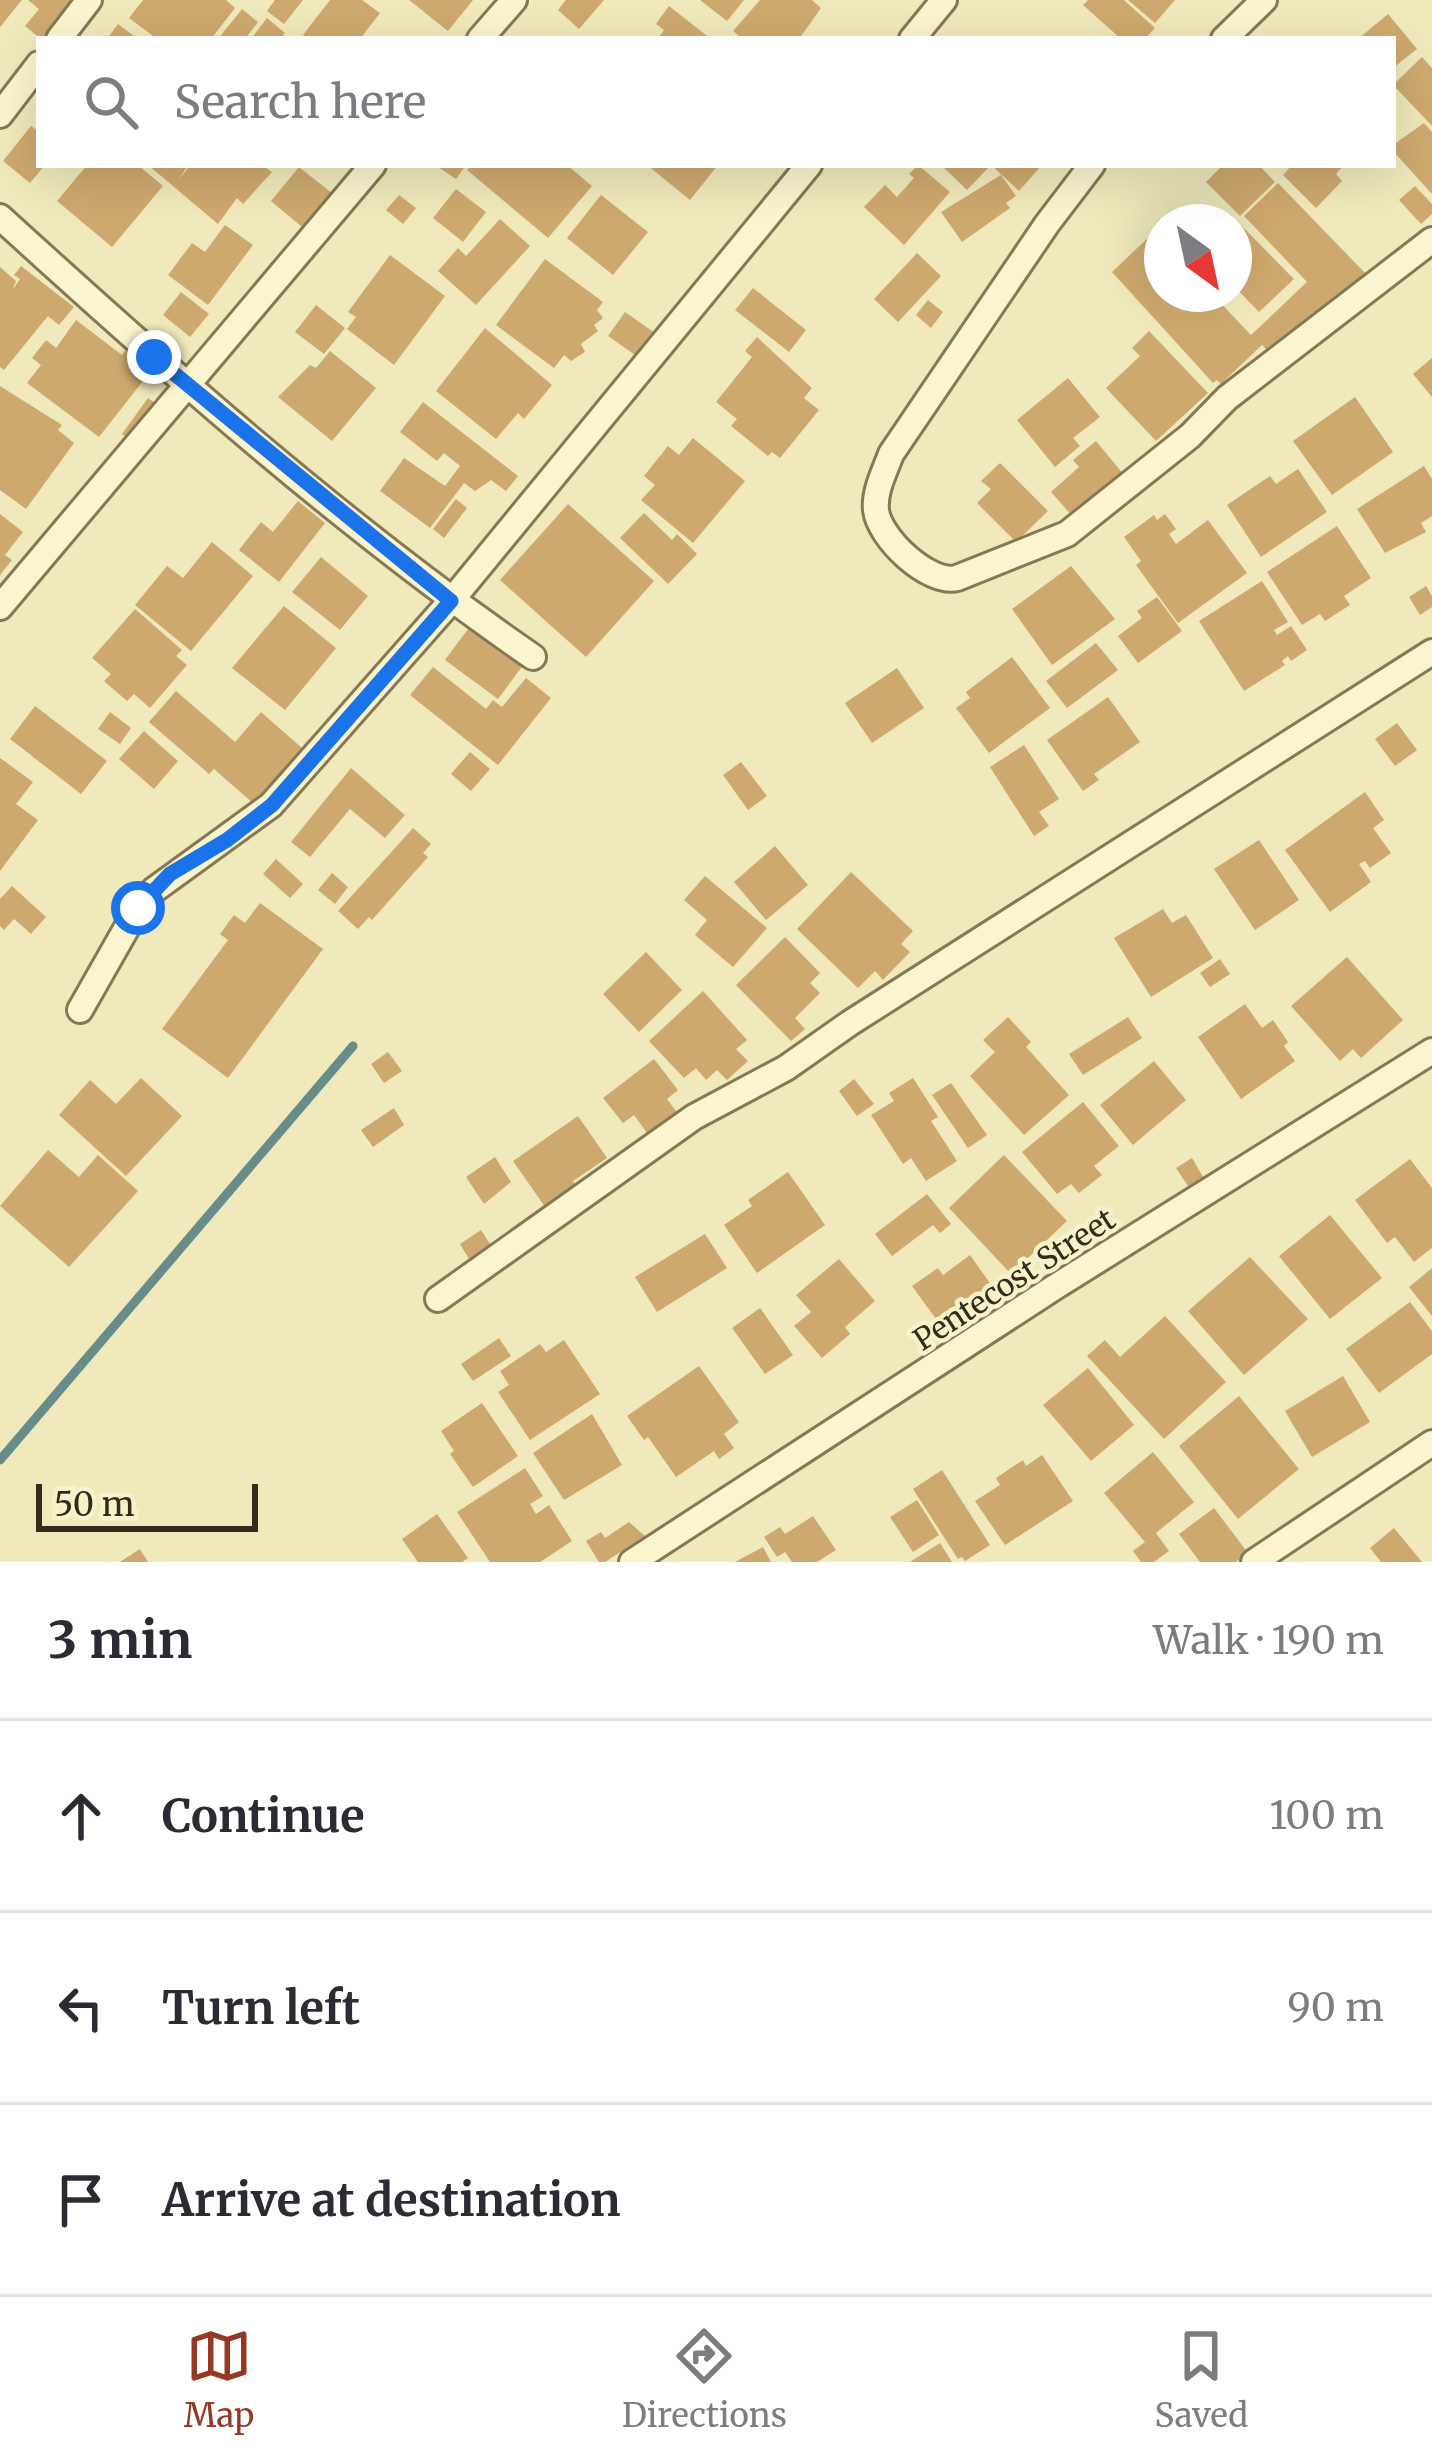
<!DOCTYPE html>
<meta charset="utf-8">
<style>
body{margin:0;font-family:Merriweather,serif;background:#f7f7f7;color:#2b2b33}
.compass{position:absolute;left:1144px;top:204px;width:108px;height:108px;border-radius:50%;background:#fff;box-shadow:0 12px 48px #0002;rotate:147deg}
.scale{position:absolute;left:36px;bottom:30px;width:222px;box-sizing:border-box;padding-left:12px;border:6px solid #342c1a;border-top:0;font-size:33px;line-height:42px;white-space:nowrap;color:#342c1a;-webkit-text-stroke:9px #f6f2ca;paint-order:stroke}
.stop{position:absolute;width:36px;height:36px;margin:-27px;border:9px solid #1a73e8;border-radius:50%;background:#fff}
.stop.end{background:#1a73e8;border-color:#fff;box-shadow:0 3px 12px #0008}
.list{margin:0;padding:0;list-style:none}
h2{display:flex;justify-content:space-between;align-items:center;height:156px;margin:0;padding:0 48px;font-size:51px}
h2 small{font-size:39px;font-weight:400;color:#7c7c81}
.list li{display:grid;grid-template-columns:78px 1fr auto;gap:36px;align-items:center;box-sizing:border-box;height:192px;padding:0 48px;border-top:3px solid #e1e1e2}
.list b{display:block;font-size:45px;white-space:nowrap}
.list em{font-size:39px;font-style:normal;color:#7c7c81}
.icon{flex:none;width:66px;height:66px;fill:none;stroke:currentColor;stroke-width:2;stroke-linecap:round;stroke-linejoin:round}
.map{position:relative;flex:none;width:1432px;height:1562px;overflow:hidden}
.search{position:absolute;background:#fff;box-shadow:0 12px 48px #0002;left:36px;right:36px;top:36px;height:132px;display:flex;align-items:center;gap:30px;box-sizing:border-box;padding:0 42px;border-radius:0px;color:#7c7c81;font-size:45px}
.sheet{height:732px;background:#fff}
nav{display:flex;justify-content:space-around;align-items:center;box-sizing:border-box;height:168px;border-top:3px solid #e1e1e2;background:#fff;font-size:33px;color:#7c7c81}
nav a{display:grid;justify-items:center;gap:6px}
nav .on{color:#963823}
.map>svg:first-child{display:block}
</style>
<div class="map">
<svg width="1432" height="1562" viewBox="0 0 1432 1562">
<rect width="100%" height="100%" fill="#efe9bb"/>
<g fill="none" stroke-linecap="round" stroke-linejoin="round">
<!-- stream -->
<path stroke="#678c8a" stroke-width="9" d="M0,1460L353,1046"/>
</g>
<!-- building -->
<path fill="#cea96f" d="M0,0H22L0,27Z
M28,0H79L48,39H41L25,26L39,9Z
M143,0H226L235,8L211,39H157L129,18Z
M275,0H303L284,24L267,11Z
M330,0H362L380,13L360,39H308L303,35Z
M409,0H473L448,31Z
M566,0H604L579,29L558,10Z
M700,0H744L727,21Z
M760,0H812L821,8L799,39H743L733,31Z
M1088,0H1124L1155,28L1145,39H1121L1083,5Z
M1128,0H1175L1155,23Z
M669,6L711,39H658L664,30L656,24Z
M242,9L258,22L245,39H218Z
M1388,14L1417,49L1393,68V39H1358Z
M267,18L285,33L280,39H251Z
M118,24L138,39H107Z
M1422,57L1432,68V126L1393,85Z
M1424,123L1432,132V194L1393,151V145Z
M31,126L39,132V165H45L30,183L3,161Z
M87,165H138L163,186L112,247L57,201Z
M148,165H188L178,181L190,165H262L272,172L243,204L237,198L218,224Z
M435,165H466L456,179Z
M471,165H567L592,186L548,238L467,170Z
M647,165H718L690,200Z
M918,165L950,192L904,245L864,207L885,185L897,197L914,178L909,174Z
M941,165H1042L1019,191L991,165L967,190Z
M1223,165H1259L1275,182L1240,216L1206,182Z
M1292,165H1344L1336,174L1342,181L1316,208L1283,175Z
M299,167L337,197L308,232L271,201Z
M1001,175L1016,196L1006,203L1010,208L962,242L941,212Z
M1278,183L1367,275L1273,356L1262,345L1221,384L1217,380L1213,383L1112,272L1153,233L1162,242V294H1212L1251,335L1307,282L1244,216Z
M1415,186L1432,204V214L1421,224L1399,200Z
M456,189L486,212L463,242L433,218Z
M399,195L416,208L403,224L386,210Z
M601,195L648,232L613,275L567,238Z
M1230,214L1294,279L1259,312L1234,286V222H1221Z
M500,219L530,246L476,305L438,271L458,248L466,256Z
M225,225L253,245L208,305L168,275L192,243L205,252Z
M917,253L941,276L898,322L874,299Z
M390,255L445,296L394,365L347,329L356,317L348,312Z
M545,259L603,302L597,310L603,318L594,325L598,331L581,344L585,352L571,361L564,355L554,368L496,325Z
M21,266L74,307L59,325L48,316L4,370L0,367V267L16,281L13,289L20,279L14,275Z
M753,288L806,330L789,352L735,310Z
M181,292L209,314L190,337L163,315Z
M928,300L943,312L931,328L916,315Z
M316,305L345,328L324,354L295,332Z
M625,312L655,333L638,357L608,336Z
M76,320L122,355L128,347L154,367L99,437L27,383L41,365L32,358L46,340L56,348Z
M485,328L552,385L524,419L518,413L496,439L436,391Z
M1149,331L1208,393L1156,441L1106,388L1140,356L1132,348Z
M757,337L812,388L804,398L819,410L780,458L772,452L768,456L731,426L737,419L716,402L752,357L745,351Z
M330,351L376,388L332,441L278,397L310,365L316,368Z
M1432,358V397L1413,374Z
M1068,378L1100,417L1073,438L1080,446L1055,467L1017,420Z
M0,386L62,425L58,430L74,443L26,509L0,490Z
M1355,397L1393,452L1332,495L1293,441Z
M148,398L172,415L147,451L122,434Z
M423,402L518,476L506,491L491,480L475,491L464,483L430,528L380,491L404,458L445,486L460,466L444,453L437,461L400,432Z
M693,438L745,481L693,543L641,500L655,485L644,476L668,446L679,455Z
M1096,441L1124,475L1074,518L1051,492L1079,467L1073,460Z
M1000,463L1048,511L1016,542L977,503L991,489L981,481Z
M1424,466L1432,479V516L1421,523L1426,532L1385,553L1357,509Z
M1298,469L1327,512L1261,557L1227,505L1270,476L1276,484Z
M456,499L467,508L444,538L433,529Z
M298,501L325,523L279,582L239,550L261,522L273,532Z
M568,504L654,581L586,657L500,580Z
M644,513L672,540L677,534L697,554L668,584L620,538Z
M0,514L23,532L5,555L12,560L0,575Z
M1165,514L1176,529L1169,534L1176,544L1208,520L1247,573L1178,623L1136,565L1141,561L1124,537L1154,515L1157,520Z
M1337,526L1371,578L1344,596L1350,605L1325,621L1320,614L1302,625L1267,572Z
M212,542L253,576L191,651L135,605L167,566L183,578Z
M321,557L368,596L340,630L292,592Z
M1071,566L1115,619L1052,665L1012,609Z
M1262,581L1288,622L1274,630L1277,635L1291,626L1307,650L1291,661L1288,656L1282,661L1285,665L1244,691L1199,621Z
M1426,586L1432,596V607L1420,615L1409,597Z
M1157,597L1182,631L1138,663L1118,636L1142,618L1137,611Z
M284,606L336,648L285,710L232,668Z
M135,609L182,650L176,656L187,665L150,708L134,694L127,701L104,681L111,674L92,658Z
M471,625L524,664L498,699L445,660Z
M1096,643L1118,670L1067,708L1046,681Z
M1012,657L1050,708L989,753L956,708L970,698L966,692Z
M433,667L486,709L493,700L502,707L526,678L551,698L498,765L410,695Z
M897,668L924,708L872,743L845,703Z
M176,691L235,742L261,712L302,748L254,804L214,769L209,774L149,722Z
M1108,697L1140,742L1094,774L1099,780L1083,791L1047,740Z
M35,706L107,761L81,794L10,739Z
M110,712L131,728L120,744L98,729Z
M1397,723L1417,750L1395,766L1375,739Z
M144,731L178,761L154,789L119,759Z
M1024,745L1059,799L1039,812L1049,826L1034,836L990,767Z
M470,752L490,769L471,791L451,774Z
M0,758L33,782L16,804L38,820L0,871Z
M741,762L767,796L748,810L723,775Z
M351,768L405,815L385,838L350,809L310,857L291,842Z
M1365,792L1384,820L1373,828L1391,853L1370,868L1365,861L1359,864L1371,882L1330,912L1285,850Z
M413,828L431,844L423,853L428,857L372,920L369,917L358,929L338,911Z
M1259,840L1299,900L1255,930L1214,869Z
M775,846L808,885L766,920L734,882Z
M276,859L303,884L290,898L263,874Z
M851,872L913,931L901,944L910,952L883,980L875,971L858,988L797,929Z
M332,873L348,887L335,904L318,890Z
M705,876L767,928L733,967L695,935L707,920L684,900Z
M12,886L46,917L31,934L14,919L4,930L0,926V899Z
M260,903L323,949L228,1078L162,1029L228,940L220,934L234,915L245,923Z
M1163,909L1172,923L1186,915L1213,958L1151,997L1114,938Z
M785,937L820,973L810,983L820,993L795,1018L805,1029L791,1041L736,985Z
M646,952L682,990L639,1032L603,994Z
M1347,957L1403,1020L1361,1058L1353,1049L1340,1061L1291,1006Z
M1220,959L1230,974L1210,987L1200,973Z
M703,991L747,1040L736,1049L748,1061L727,1080L717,1070L706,1080L696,1068L684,1078L649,1041Z
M1245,1004L1262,1028L1273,1020L1288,1042L1284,1046L1295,1061L1241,1099L1198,1037Z
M1008,1017L1031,1042L1026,1047L1069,1095L1024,1135L970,1076L995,1052L983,1040Z
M1128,1017L1142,1038L1083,1075L1069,1054Z
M388,1052L402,1071L384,1083L371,1064Z
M654,1059L678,1090L667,1099L679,1115L650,1137L634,1115L623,1123L603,1098Z
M1154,1061L1186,1100L1133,1145L1100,1105Z
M141,1078L182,1116L126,1176L59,1115L90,1080L116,1104Z
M913,1078L938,1117L931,1121L957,1161L926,1181L911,1158L903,1164L871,1115L894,1101L889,1093Z
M854,1079L874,1104L857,1116L839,1091Z
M951,1083L987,1135L968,1148L932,1095Z
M1083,1102L1119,1146L1094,1166L1102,1175L1079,1193L1071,1184L1057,1194L1022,1152Z
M394,1108L404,1125L373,1147L361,1130Z
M578,1116L607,1158L573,1181L581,1192L550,1214L513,1161Z
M48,1150L79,1177L98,1155L138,1191L69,1267L0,1206Z
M1004,1155L1067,1221L1011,1274L949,1208Z
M495,1157L511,1182L484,1204L466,1177Z
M1192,1158L1205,1180L1190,1189L1176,1168Z
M1410,1159L1432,1188V1248L1414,1262L1395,1237L1387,1243L1355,1200Z
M788,1172L825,1225L757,1273L724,1225L752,1206L748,1200Z
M927,1194L951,1224L940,1233L933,1225L892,1256L875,1234Z
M1330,1215L1382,1278L1330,1319L1279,1256Z
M481,1230L494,1250L472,1264L460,1244Z
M705,1234L727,1268L657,1312L635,1277Z
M970,1255L997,1293L944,1330L912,1286L938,1268L943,1275Z
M1250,1257L1308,1319L1244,1375L1188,1311Z
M839,1259L875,1301L845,1327L850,1334L822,1358L794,1326L811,1312L796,1295Z
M1432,1268V1316L1409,1287Z
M1410,1302L1432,1331V1354L1379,1393L1346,1349Z
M760,1308L793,1355L765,1374L732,1328Z
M1165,1316L1226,1382L1164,1439L1087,1356L1105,1340L1120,1357Z
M499,1338L511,1356L473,1381L461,1364Z
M564,1340L600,1394L530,1440L498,1392L509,1385L500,1371L540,1344L546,1352Z
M699,1366L739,1422L724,1434L734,1448L719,1459L714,1451L676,1477L648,1437L644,1440L627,1416Z
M1088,1368L1134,1425L1091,1461L1043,1405Z
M1343,1376L1370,1422L1312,1457L1285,1411Z
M1239,1396L1299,1469L1238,1519L1179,1446Z
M482,1403L518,1456L473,1487L450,1454L454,1451L441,1431Z
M592,1414L622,1465L564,1500L533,1453Z
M1153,1452L1194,1502L1156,1533L1169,1551L1154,1562H1141L1133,1551L1145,1542L1104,1493Z
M1042,1455L1073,1501L1005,1545L975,1501L1000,1485L996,1478L1023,1460L1026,1466Z
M525,1468L543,1496L530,1504L536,1514L549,1505L572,1541L540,1562H490L457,1512Z
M942,1470L990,1545L965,1561L962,1557L958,1559L913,1489Z
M917,1500L939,1535L913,1552L890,1517Z
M1214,1508L1248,1553L1236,1562H1200L1179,1534Z
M437,1514L468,1558L462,1562H418L402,1539Z
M813,1516L836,1550L817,1562H792L785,1552L777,1557L764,1537L780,1527L785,1534Z
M629,1522L645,1536L605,1562H599L586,1541L601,1532L605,1538Z
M1394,1528L1422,1562H1381L1370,1548Z
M940,1543L952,1562H910Z
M763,1547L771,1562H735Z
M140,1549L148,1562H120Z"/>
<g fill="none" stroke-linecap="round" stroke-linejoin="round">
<defs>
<path id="minor" d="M59,39L89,0
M480,39L514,0
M912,39L944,0
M1224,39L1264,0
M0,115L39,64
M1092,165L1047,224L891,454C885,471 874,491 876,510C879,538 929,585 957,578L1067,534L1190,436L1227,398L1432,240
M0,217C170,372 343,526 533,657
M0,607L373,165
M80,1010L138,908L154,890L271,805L451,601L809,165
M438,1299L694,1117L786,1068L850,1023L1432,652
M632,1562L1055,1287L1432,1051
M1254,1562L1432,1443"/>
</defs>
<!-- minor casing -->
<use href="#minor" stroke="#867855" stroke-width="30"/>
<!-- minor -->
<use href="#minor" stroke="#faf5ce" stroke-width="24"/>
</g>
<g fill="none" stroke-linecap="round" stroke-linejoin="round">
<!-- route -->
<path stroke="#1a73e8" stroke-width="15" d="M138,908L170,874L227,840L272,805L451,601L154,357"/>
</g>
<g text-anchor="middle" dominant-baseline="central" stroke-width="9" stroke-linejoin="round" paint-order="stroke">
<!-- street labels -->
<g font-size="30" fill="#342c1a" stroke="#f6f2ca">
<text transform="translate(1014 1279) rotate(-33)">Pentecost Street</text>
</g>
</g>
</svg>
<svg class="compass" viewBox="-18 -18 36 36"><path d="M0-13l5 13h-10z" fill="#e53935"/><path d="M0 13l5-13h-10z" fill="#7c7c81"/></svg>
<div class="scale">50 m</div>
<div class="stop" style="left:138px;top:908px"></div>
<div class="stop end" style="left:154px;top:357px"></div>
<div class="search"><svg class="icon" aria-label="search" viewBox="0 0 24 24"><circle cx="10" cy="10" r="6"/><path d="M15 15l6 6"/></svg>Search here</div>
</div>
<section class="sheet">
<h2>3 min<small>Walk · 190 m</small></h2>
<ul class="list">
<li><svg class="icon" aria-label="ahead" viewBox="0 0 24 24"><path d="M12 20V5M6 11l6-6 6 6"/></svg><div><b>Continue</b></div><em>100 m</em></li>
<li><svg class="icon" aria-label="left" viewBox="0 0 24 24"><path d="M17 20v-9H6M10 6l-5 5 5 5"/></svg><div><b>Turn left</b></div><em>90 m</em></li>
<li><svg class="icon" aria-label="arrive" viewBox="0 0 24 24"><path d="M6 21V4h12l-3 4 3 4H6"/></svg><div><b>Arrive at destination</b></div></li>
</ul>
</section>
<nav>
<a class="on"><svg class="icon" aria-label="map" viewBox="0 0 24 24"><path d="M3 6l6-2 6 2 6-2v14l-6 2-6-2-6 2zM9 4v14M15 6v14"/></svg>Map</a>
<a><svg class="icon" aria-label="directions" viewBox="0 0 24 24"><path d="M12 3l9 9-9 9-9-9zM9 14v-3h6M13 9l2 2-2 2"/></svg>Directions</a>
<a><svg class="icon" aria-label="saved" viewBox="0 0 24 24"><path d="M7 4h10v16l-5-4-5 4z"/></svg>Saved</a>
</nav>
